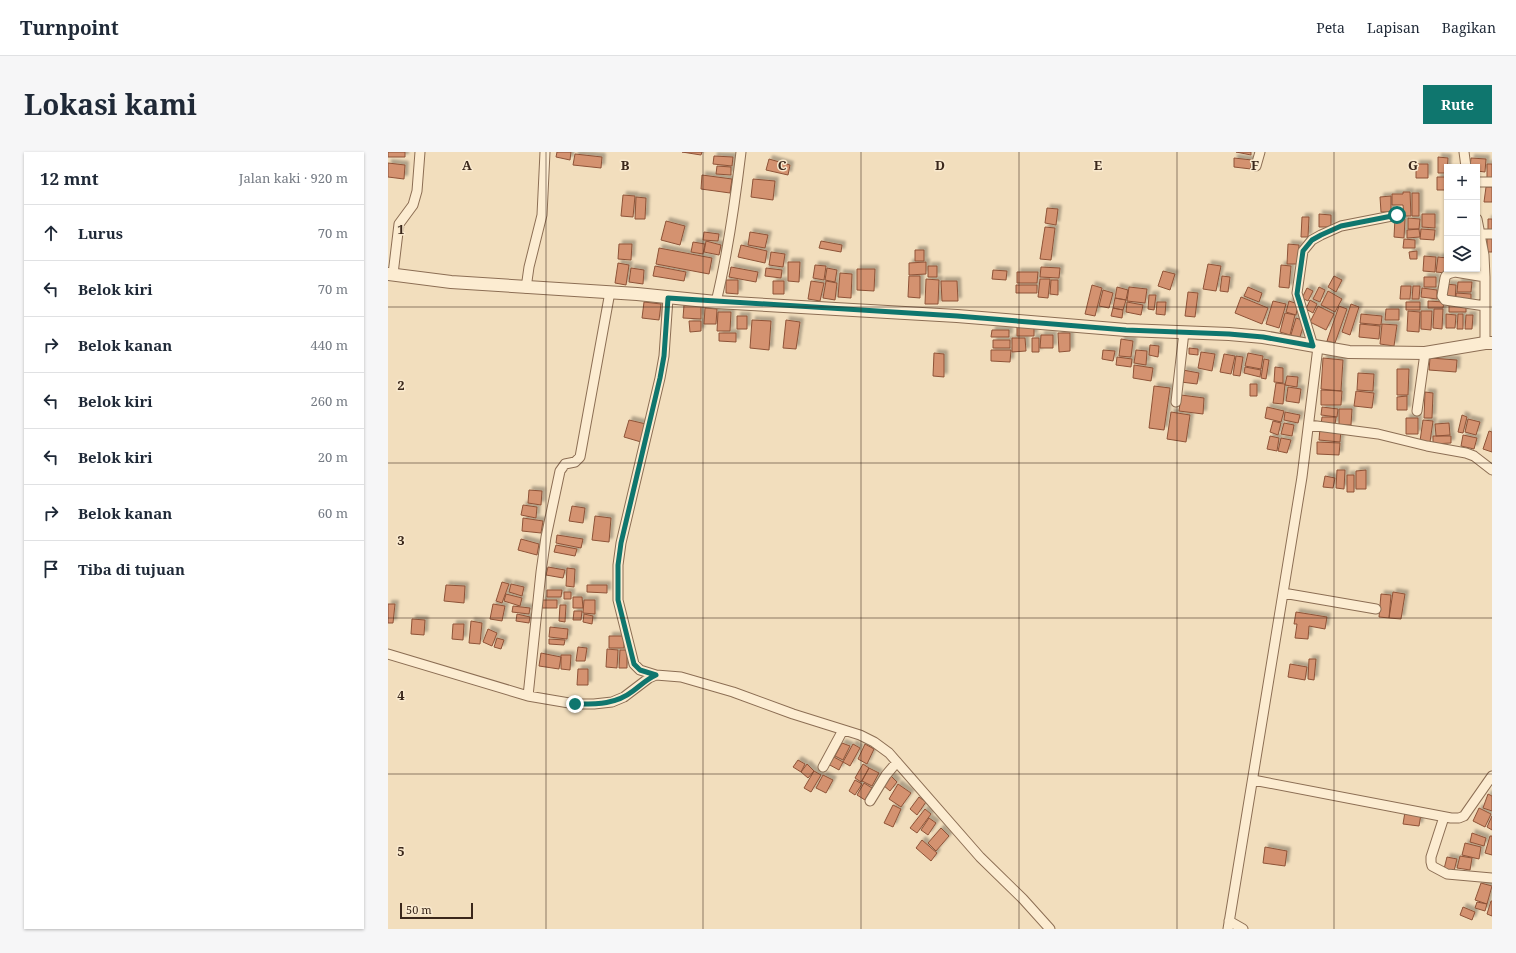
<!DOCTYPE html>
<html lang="id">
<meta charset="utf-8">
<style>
body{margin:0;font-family:"Noto Serif",serif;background:#f6f6f7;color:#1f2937}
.controls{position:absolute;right:12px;top:12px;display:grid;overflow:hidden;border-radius:0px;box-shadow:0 1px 3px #0004}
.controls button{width:36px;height:36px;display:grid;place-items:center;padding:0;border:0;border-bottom:1px solid #e0e1e3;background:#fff;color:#1f2937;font:20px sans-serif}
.scale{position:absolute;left:12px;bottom:10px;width:73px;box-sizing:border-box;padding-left:4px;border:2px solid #3a271b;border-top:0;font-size:11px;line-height:14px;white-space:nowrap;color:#3a271b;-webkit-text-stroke:3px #f9e9ce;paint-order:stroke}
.stop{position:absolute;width:12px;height:12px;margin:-9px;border:3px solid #0f766e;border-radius:50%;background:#fff}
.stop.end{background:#0f766e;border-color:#fff;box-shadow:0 1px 4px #0008}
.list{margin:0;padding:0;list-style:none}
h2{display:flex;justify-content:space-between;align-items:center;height:52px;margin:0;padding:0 16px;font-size:17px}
h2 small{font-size:13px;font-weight:400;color:#747a83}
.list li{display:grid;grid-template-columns:26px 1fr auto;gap:12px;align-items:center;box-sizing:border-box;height:56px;padding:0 16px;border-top:1px solid #e0e1e3}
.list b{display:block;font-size:15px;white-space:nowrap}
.list em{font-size:13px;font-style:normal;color:#747a83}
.icon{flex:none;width:22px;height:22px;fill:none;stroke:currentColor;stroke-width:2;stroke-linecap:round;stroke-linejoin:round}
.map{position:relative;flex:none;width:1104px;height:777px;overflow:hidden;border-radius:0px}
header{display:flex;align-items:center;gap:24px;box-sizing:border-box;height:56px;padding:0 20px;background:#fff;border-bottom:1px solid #e0e1e3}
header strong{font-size:19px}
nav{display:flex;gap:22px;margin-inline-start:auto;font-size:14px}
.intro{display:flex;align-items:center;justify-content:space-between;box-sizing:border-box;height:96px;padding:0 24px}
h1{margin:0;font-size:28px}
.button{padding:10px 18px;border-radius:0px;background:#0f766e;color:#fff;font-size:14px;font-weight:700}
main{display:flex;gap:24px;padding:0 24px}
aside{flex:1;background:#fff;border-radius:0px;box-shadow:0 1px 3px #0004}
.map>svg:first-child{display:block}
</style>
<header>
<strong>Turnpoint</strong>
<nav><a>Peta</a><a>Lapisan</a><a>Bagikan</a></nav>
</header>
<div class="intro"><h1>Lokasi kami</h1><a class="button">Rute</a></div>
<main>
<aside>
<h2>12 mnt<small>Jalan kaki · 920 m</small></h2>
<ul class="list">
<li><svg class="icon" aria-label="ahead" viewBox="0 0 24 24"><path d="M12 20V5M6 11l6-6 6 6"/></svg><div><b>Lurus</b></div><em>70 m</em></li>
<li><svg class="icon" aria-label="left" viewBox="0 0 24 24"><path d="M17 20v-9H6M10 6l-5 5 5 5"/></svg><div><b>Belok kiri</b></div><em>70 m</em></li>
<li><svg class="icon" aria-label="right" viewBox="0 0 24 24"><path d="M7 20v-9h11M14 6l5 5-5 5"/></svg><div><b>Belok kanan</b></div><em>440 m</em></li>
<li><svg class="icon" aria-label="left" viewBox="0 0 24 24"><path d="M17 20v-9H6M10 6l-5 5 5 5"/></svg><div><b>Belok kiri</b></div><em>260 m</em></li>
<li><svg class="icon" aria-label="left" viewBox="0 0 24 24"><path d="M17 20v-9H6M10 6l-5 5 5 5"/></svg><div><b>Belok kiri</b></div><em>20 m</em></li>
<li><svg class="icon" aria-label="right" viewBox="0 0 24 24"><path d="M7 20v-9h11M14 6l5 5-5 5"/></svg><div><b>Belok kanan</b></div><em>60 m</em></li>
<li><svg class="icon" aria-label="arrive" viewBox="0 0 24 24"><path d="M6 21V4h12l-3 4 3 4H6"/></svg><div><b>Tiba di tujuan</b></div></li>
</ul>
</aside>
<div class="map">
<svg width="1104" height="777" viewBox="0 0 1104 777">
<defs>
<filter id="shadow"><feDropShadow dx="3.5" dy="-3.5" stdDeviation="1" flood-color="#0004"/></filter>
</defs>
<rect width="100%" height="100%" fill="#f2debd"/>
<!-- building -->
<path fill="#d4926f" stroke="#8e5338" filter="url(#shadow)" d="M0,0H17V5H0Z
M169,0H183L182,8L168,5Z
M294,0H314L313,3Z
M848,0H863V3Z
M187,2L214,5L213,16L185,13Z
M326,4L345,5L344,14L325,12Z
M1050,5L1060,6L1059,21H1050Z
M846,6L864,8L863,17L846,15Z
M1083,6L1098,7L1097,20L1089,19V15H1082Z
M381,7L402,13L400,23L378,18Z
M0,11L17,13L16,27L0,25Z
M1028,12H1040V26H1028Z
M1099,12H1104V27H1099Z
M329,14L343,15V23L328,22Z
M314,23L344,27L342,41L313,37Z
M1049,25H1059V38H1049Z
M365,27L387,29L385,48L363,45Z
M1098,35H1104V50H1096Z
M1015,40H1022L1023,64H1016L1015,53H1004V42H1015Z
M1024,41H1031V64H1024Z
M235,43L247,44L245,65L233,64Z
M1003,44V60H993L992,45Z
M248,45L258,46L257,67H247Z
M659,56L670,57L668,73L657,71Z
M931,62L943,63V75H931Z
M1034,62H1047V76L1034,75Z
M914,65H921L920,85H913Z
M1007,66L1017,67L1016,86L1006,85Z
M1020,66L1032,67L1031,77H1020Z
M1100,67H1104V79H1100Z
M278,69L297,74L292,93L273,88Z
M657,75L667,76L663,108L652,107Z
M1031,77L1032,85L1019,86V78Z
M1033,77L1047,78L1046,88L1032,87Z
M316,80L331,82L330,89L315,88Z
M362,80L380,83L377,96L360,93Z
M1099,86H1104V100H1099Z
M1016,87L1027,88V96H1015Z
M318,89L333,93L331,103L316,100Z
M433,89L454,93L453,100L431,96Z
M305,90L317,92L315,102L303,100Z
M231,92H244L243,108L230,107Z
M900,92L911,93L910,112H899Z
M353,93L379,99L377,111L350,105Z
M271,96L324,106L321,122L268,112Z
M527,98H536V109H527Z
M1029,99V107H1022L1021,100Z
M383,100L397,102L395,115L381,113Z
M1036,104L1048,105L1047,120L1035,119Z
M1050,105L1059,106L1058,121L1048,120Z
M400,110H412L411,130L400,129Z
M538,110V122L521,123V111Z
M230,111L241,113L238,133L227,131Z
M820,112L833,114L828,139L815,137Z
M427,113L438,114L436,128L425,126Z
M893,113L903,114L901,136L891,135Z
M267,114L298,120L296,129L265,124Z
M540,114H549V125H540Z
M343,115L370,120L368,130L341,125Z
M653,115L672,116L671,126L652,125Z
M243,116L256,118L255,132L241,130Z
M378,116L394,118L393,126L377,124Z
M439,116L449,118L447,130L437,128Z
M469,117H487L486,139L469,138Z
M605,118L619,119L618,128L604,127Z
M775,119L787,122L782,138L770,134Z
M629,120H650L649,131H629Z
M452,121L464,122L463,146L450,145Z
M521,124H532V146L520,145Z
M834,124L842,125L840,140L832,139Z
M946,124L954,128L948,140L940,135Z
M1036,125H1048V135H1036Z
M538,127L551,128L550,152H537Z
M652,127H662L660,146L650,145Z
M338,128H350V142L338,141Z
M663,128H670V143L662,142Z
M385,129H396V142H385Z
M423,129L436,131L432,149L420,147Z
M438,129L449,131L447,148L435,146Z
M553,129H569L570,149H554Z
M1070,130H1084L1083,140H1069Z
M1058,132L1068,133L1067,149L1057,148Z
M628,133H649V141H628Z
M704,133L714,136L707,164L697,162Z
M1013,134H1023L1022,147H1012Z
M1025,134H1032L1031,147H1024Z
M729,135L740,138L738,148L727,146Z
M741,135L759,137L757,151L739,149Z
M860,135L874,141L871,150L856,144Z
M931,135L937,138L932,150L925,147Z
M919,136L925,139L920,149L914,146Z
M1034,136L1049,138V147L1033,145Z
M715,138L725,141L721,156L711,154Z
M940,139L954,147L947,160L933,153Z
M800,140L810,141L807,165L797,164Z
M1068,141L1083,142V150L1068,149Z
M761,143H768L766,158L760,157Z
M853,145L880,156L874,172L847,161Z
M727,146L738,148L735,158L725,156Z
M922,148L929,152L925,161L918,157Z
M885,149L898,152L891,176L878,172Z
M901,149L910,152L908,163L898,160Z
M1040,149L1056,150L1055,156H1040Z
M256,150L273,152L271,168L254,166Z
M739,150L755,153L753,163L738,160Z
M769,150H778L777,163L768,162Z
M1018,150H1032V158H1018Z
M963,152L971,155L962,183L954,180Z
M1061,152H1078V160H1061Z
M296,153L313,154V167L295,166Z
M930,154L946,162L938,178L922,170Z
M951,154L959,157L947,191L939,189Z
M317,156L329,157L328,172H316Z
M725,156L735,158L734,166L723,164Z
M998,157H1011V168H997Z
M1046,157H1055L1054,177L1045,176Z
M1020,159L1032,160L1031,180L1019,179Z
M1033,159H1044L1043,178L1033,177Z
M330,160H343L342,179H329Z
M897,161L907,163L902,183L892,180Z
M973,162L994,164L993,173L972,171Z
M1058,162L1068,163L1067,176H1058Z
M1070,162H1075V177H1069Z
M1078,163H1085L1084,177H1077Z
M349,164H359V177H349Z
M908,166L917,169L911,188L902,186Z
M364,168L383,169L381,198L362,196Z
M398,168L412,170L408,197L395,196Z
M301,169H313V179L302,180Z
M972,172L992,174L991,187L971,185Z
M994,172L1009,173L1006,194L992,192Z
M629,175H646V184H629Z
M604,178H621V185H603Z
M331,181H348V190L331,189Z
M670,181H682V199L671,200Z
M653,183H665V196H652Z
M624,186H637L638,199L624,200Z
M644,186H651V200H644Z
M733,187L745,189L743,205L731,204Z
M605,188H622V196H605Z
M762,193L771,194L770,205L761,203Z
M801,196L810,197V203L801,202Z
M603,198H623L622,210L603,209Z
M715,198L727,199L725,209L714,207Z
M748,198L759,199L758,213L746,211Z
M813,200L827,202L824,219L810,216Z
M546,201L556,202V225L545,224Z
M860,201L875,204L873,217L857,214Z
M836,202L847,204L843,222L832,220Z
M848,204L855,205L852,224L845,223Z
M729,205L744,207L743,215L728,213Z
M935,206L955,208L953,239L933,237Z
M1042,206L1069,208L1068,220L1041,218Z
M876,207L881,208L878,227L873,226Z
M746,213L765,216L763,229L745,226Z
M857,215L873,218L872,225L856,221Z
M887,215L895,216V231L886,230Z
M1009,217H1021L1020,243H1009Z
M795,218L811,221L809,232L793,230Z
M970,221L986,222L985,239L969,238Z
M899,224L910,225L909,235L897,233Z
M888,231L897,232L895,252L885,251Z
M862,232H869V244H862Z
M766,234L782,236L776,278L761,276Z
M900,235L913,237L911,251L898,249Z
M933,238L954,239L953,253H933Z
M968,239L986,241L984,256L966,254Z
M1037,240L1045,241L1044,266H1036Z
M793,243L816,246L815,262L791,259Z
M1019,244V258H1009V245Z
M879,255L896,259L893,270L877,266Z
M934,255L950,257L949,265L933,263Z
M951,257H964L963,273H951Z
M783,260L802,263L798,290L779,287Z
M897,260L912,263L910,271L896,268Z
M1074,263L1079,265L1075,281L1070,280Z
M934,265H948L947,273L933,272Z
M1018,266H1030V282H1018Z
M1080,267L1092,270L1088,283L1077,280Z
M241,268L258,272L253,290L236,285Z
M1035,268L1045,269L1042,290L1032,289Z
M885,269L893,271L890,283L882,280Z
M896,271L906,273L904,284L893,282Z
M1061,271L1062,283L1048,284L1047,272Z
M932,276L953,278L952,290L931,288Z
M1101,279L1104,280V300L1095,297Z
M1075,283L1089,286L1086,297L1073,294Z
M882,284L891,286L889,299L879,297Z
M1045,284H1063V291L1045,292Z
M893,286L903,288L899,301L890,299Z
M929,290L952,291L951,303L929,302Z
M949,318H957L956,337L948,336Z
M978,318V337H968V319Z
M959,323H966V340H959Z
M937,324L947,326L945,336L935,335Z
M141,338L154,339L153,353L140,351Z
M135,353L149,355L148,366L133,363Z
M184,354L197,356L195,371L181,369Z
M207,364L223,366L221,390L204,388Z
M135,366L155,369L153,381L134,379Z
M169,383L195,387L193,396L168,391Z
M133,387L151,392L149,403L130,398Z
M168,393L189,397L187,404L166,400Z
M160,415L177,418L175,426L158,423Z
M179,416L187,417L186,435L178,434Z
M114,430L121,432L114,451L108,449Z
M123,432L136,435L134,444L121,440Z
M58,433L77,434L76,451L56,449Z
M199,433H219V441L199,440Z
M159,438H174L173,445H159Z
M176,440H183V447H176Z
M1005,440L1017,442L1013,467L1001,466Z
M118,442L134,446L132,454L116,449Z
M993,442L1003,443L1001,466L991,465Z
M185,445H194L195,456H185Z
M154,448H169V456H154Z
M196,448H207V462L195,461Z
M0,452H7L5,471H0Z
M105,452L117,454L114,469L102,467Z
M172,453H178L177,470L171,469Z
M125,454L142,456L141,462L124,460Z
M186,459H194L193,468H185Z
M908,460L939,465L937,477L921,474L920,487L907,486L909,472H906Z
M129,462L142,465L141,471L128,469Z
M196,462L205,464L204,472L195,470Z
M24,467L37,468L36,483L23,482Z
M83,469L94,471L92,492L81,491Z
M65,472H76L75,488L64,487Z
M162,475L180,477L179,487L161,485Z
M100,477L109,481L104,494L95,490Z
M221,484H236V496H221Z
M109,486L116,488L113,497L106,495Z
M161,487L177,488L176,493L161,492Z
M190,495L199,496L197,509H188Z
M219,497L230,498L229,516L218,515Z
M232,498H239V516H231Z
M153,501L173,505L171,517L151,514Z
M173,503H183L182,518L173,517Z
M921,507H928L926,528L920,527Z
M902,512L919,515L917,528L900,525Z
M190,517H200V533H189Z
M454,591L462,594L455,608L447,604Z
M465,592L472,596L462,614L455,610Z
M477,592L486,597L479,612L470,607Z
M444,604L455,610L451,618L440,612Z
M410,608L417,612L413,620L405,615Z
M419,612L426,619L420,626L413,620Z
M475,612L481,616L473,630L467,626Z
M481,616L491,621L484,634L474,629Z
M426,619L433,623L423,640L416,636Z
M435,623L445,628L438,641L428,636Z
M503,624L509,630L502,639L495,633Z
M467,628L474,632L467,643L461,639Z
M476,631L484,636L477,648L469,643Z
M510,632L523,641L513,655L501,647Z
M1100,642L1104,644V659L1095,656Z
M531,645L538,650L529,663L522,657Z
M505,653L513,657L505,675L496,671Z
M1091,656L1103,662L1097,675L1085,669Z
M537,657L543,662L529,681L522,676Z
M1017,660L1033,662L1031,674L1015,672Z
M1104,664V678L1099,675Z
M541,666L548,671L540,683L533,678Z
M553,676L561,684L548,699L540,691Z
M1084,681L1098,686L1096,694L1082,690Z
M1102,684H1104V703L1097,701Z
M534,688L549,701L543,709L528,696Z
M1077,691L1093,695L1091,707L1074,703Z
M877,695L899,699L897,714L875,711Z
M1072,704L1084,706L1082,718L1069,716Z
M1059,705L1069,707L1066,719L1056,717Z
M1093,731L1104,734L1099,752L1087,748Z
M1103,749H1104V764L1099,762Z
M1089,750L1099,752L1097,759L1087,756Z
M1075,755L1087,760L1084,768L1072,763Z"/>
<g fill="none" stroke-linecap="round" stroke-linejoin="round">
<defs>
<path id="minor" d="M1076,0L1078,15
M868,14L872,0
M1089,30H1104
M1089,67L1096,103L1097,125V191
M1092,82H1104
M5,122L11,72L25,53L29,39L32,0
M138,136L141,115L154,63L157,0
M328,150C340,101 347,50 353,0
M1097,154L1057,148L1054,144L1057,126C1058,122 1062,121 1067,120L1097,125
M925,194L909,141L915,99L924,88L933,83L953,74L1009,63
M788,250L796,180
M1029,259L1037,201
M921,273L990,282L1039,294L1078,301L1086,304L1104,318
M895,441L988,457
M0,502L140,544L187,552H206L224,550L236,545L261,526L268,523L293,525L345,540L405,562L472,583L486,590L501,601L592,705L635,747L662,777
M268,523L252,518L246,512L230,448V413L233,391L272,226L276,204L280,146
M140,544L153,420L158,385L172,319L177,312L187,310L192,305L222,140
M435,615L455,578
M865,628L1063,666H1071L1076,664L1104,624
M482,649L498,623L509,610
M1056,665L1043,705V710L1044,714L1059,722L1104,726
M841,769L855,777
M840,777L914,325L930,195"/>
<path id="tertiary" d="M0,122L63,130L249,142L328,150L569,164L738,178L841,182L875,185L961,200L1037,201L1097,191H1104"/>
</defs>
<!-- minor casing -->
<use href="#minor" stroke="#8c6e54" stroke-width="11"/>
<!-- tertiary casing -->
<use href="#tertiary" stroke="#8c6e54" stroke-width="14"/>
<!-- minor -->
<use href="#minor" stroke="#fcecd1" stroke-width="9"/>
<!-- tertiary -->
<use href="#tertiary" stroke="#fcecd1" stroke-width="12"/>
</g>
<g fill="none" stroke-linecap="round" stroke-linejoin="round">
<!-- route -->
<path stroke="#0f766e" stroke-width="5" d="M187,552C207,552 227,553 245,539C253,533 259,527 268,523L252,518L246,512L230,448V413L233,391L272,226L276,204L280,146L569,164L738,178L841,182L875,185L925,194L909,142L915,99L924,88L933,83L953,74L1009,63"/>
</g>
<!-- grid -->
<path fill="none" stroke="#3a271b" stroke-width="1" stroke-opacity="0.55" d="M158,0V777M315,0V777M473,0V777M631,0V777M789,0V777M946,0V777M0,155H1104M0,311H1104M0,466H1104M0,622H1104"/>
<g font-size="13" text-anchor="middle" font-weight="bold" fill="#3a271b" stroke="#f9e9ce" stroke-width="3" stroke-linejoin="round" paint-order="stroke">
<text x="79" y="18">A</text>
<text x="237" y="18">B</text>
<text x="394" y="18">C</text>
<text x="552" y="18">D</text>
<text x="710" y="18">E</text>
<text x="867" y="18">F</text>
<text x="1025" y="18">G</text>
<text x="13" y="82">1</text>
<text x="13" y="238">2</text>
<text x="13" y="393">3</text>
<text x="13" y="548">4</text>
<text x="13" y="704">5</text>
</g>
</svg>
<div class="controls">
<button>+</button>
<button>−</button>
<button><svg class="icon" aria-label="layers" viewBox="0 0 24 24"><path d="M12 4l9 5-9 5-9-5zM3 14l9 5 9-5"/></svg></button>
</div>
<div class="scale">50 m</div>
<div class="stop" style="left:1009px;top:63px"></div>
<div class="stop end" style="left:187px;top:552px"></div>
</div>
</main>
